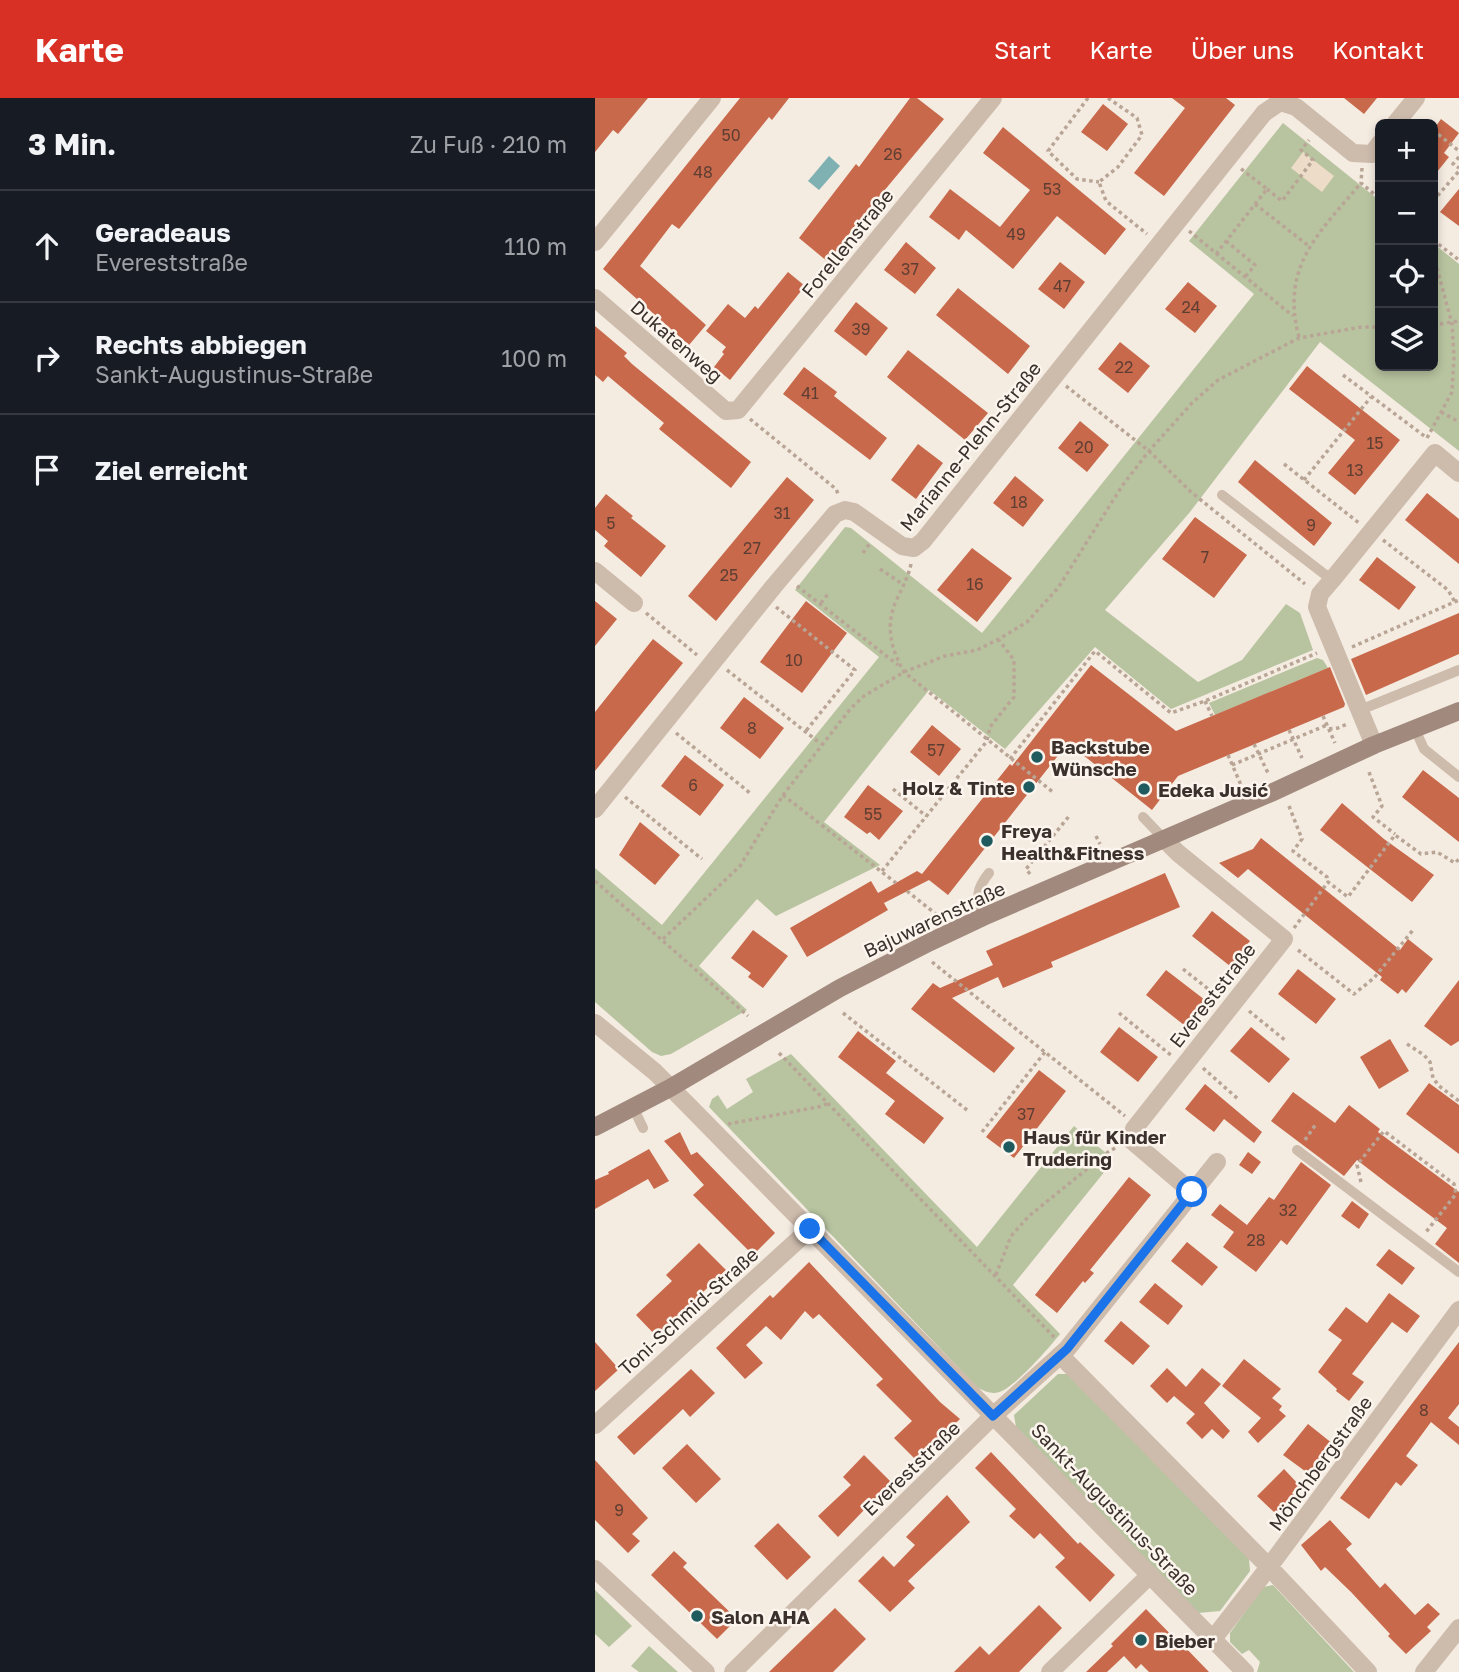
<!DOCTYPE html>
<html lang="de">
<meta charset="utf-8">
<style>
body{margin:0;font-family:"Golos Text",sans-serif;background:#242831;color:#f1f3f6}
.controls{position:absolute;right:21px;top:21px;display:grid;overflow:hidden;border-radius:10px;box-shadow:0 4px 10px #0003}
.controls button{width:63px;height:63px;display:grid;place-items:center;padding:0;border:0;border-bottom:2px solid #363941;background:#171b24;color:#f1f3f6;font:35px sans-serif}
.stop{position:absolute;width:21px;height:21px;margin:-16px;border:5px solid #1a73e8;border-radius:50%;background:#fff}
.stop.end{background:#1a73e8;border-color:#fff;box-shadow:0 2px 7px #0008}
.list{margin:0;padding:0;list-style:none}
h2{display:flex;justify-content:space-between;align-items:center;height:91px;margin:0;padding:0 28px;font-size:30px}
h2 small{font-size:23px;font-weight:400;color:#9ea1a6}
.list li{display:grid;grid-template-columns:46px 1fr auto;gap:21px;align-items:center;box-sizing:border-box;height:112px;padding:0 28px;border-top:2px solid #363941}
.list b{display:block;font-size:26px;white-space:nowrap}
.list p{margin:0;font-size:23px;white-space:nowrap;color:#9ea1a6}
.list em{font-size:23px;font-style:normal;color:#9ea1a6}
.icon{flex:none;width:38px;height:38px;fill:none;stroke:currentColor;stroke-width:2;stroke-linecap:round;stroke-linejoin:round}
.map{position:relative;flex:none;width:864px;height:1574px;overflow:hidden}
header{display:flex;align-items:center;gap:42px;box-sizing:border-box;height:98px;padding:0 35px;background:#d93025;color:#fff}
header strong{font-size:33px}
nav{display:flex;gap:38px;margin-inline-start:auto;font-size:24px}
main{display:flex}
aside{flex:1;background:#171b24}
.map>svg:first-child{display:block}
</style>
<header>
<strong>Karte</strong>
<nav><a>Start</a><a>Karte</a><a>Über uns</a><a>Kontakt</a></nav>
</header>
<main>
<aside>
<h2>3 Min.<small>Zu Fuß · 210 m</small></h2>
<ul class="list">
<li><svg class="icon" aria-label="ahead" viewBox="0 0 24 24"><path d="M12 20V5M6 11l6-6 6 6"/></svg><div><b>Geradeaus</b><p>Evereststraße</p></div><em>110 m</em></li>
<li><svg class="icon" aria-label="right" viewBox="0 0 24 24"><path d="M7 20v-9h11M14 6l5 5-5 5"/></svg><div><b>Rechts abbiegen</b><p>Sankt-Augustinus-Straße</p></div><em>100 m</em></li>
<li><svg class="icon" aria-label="arrive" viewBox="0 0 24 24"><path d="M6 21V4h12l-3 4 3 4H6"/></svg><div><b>Ziel erreicht</b></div></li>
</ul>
</aside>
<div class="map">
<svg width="864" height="1574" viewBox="0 0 864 1574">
<rect width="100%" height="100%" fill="#f4ebe1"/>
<!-- green -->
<path fill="#b8c4a0" d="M688,25L785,103V268H838V145L864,166V353L725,244L595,414L510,512L603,584L647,562L691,506L705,515L718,552L576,611L500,549L410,651L334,592L229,724L285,767L181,818L162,801L104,868L152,912L76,956L66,958L57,954L0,904V770L67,827L284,559L200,492L250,429L256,430L387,535L659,196L594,143Z
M722,560L728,562L733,570L620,617L614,605Z
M196,956L382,1149L479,1028L519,1062L418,1187L465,1236C455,1249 419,1290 404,1294C397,1297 390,1293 383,1290L114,1009L117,1001L123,997L132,1011L158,994L151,981Z
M463,1276H473L654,1460L655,1473L625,1513L603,1515L421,1329L419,1317Z
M678,1487L759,1574H662L665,1564L654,1552L647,1556L635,1544V1535L668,1489Z
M0,1492L37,1528L14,1549L0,1536Z
M54,1548L83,1574H44L36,1568Z"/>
<!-- plaza -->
<path fill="#ecdcc8" d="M708,54L739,78L727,94L696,70Z"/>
<!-- water -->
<path fill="#7fb0b2" d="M234,58L245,68L224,92L213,83Z"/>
<!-- building -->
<path fill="#c8694b" d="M0,0H53L23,36L18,32L0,54Z
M145,0H194L177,22L174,19L84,131L77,126L45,168L111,227L94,247L8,171Z
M315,0H322L349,21L263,124L233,164L204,140L261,66L264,69Z
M577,0H631L640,7L569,98L539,75L590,10Z
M749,0H782L769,16Z
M508,6L533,26L512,53L486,34Z
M846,21L864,35L849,55L854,59L838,79V32Z
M408,29L531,131L510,157L462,118L418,171L371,132L364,142L334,119L355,91L405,129L435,92L388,55Z
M864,91V128L845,114Z
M311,144L341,170L320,196L289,172Z
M465,164L490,184L469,211L443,191Z
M193,174L210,188L135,282L119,269L129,256L127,254L131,249L111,233L133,206L150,220L160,208L163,211Z
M593,184L622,208L600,235L570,211Z
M363,190L435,248L413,276L341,217Z
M261,204L293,230L271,258L239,233Z
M0,228L32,255L29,258L37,266L156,364L136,390L64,331L69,325L13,278L8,284L0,277Z
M525,244L555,268L533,295L503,271Z
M313,252L393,315L370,342L292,279Z
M712,268L805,342L760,397L733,375L760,342L694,291Z
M209,269L242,294L239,298L292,340L275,362L188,296Z
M485,323L514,347L492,374L463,350Z
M323,346L348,365L321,401L296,382Z
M660,362L737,425L719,448L643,384Z
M420,378L449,402L428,429L398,405Z
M192,379L219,402L121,523L93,498Z
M832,395L864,421V466L810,422Z
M11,396L38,418L36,420L71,448L46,479L9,448L13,443L0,432V410Z
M600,419L652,457L619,500L567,461Z
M377,450L417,480L382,524L342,492Z
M782,459L821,489L804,512L764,482Z
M0,503L22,521L0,548Z
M211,503L252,535L207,595L165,564Z
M864,515V556L771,597L756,561Z
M58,541L88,565L0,673V614Z
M496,567L581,633L735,569L750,606L749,609L583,678L557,712L473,645L353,797L334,782L289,805L283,795L322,773L327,776L415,666L417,668Z
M149,599L189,630L165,661L125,630Z
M337,627L366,651L344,678L315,654Z
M90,657L129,687L105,718L66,688Z
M828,672L864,700V744L807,699Z
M273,687L308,713L284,742L275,734L272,736L249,719Z
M747,705L789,741L839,777L817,804L725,732Z
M45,724L85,757L60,787L24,757Z
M666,740L805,852L813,841L838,861L811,895L807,891L803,896L785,882L787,879L653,771L643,780L624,765L658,751Z
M570,775L585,809L456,864L458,869L408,890L403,879L357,900L420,950L399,975L316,911L338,885L345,890L398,867L391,853Z
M276,783L293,812L212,859L195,830Z
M617,813L655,843L635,868L597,838Z
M158,832L193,858L168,890L153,879L156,875L136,860Z
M703,871L741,901L721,926L683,896Z
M571,872L610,902L589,927L551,897Z
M864,882V943L856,948L829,928Z
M524,929L563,959L543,984L505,954Z
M656,929L695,961L674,985L635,953Z
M263,933L301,963L291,975L349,1020L329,1046L290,1016L300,1003L243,959Z
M795,941L814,973L784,991L765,959Z
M444,972L471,993L419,1060L391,1039Z
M834,985L864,1007V1056L811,1016Z
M610,986L667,1034L659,1045L629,1021L619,1034L590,1011Z
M698,994L740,1025L754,1007L785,1031L783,1034L864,1094V1165L840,1146L852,1130L793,1086L762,1062L749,1078L676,1023Z
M85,1034L96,1057L102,1054L180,1135L158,1157L98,1097L109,1087L69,1043Z
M54,1051L74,1083L59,1091L53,1081L0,1111V1082L14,1076L13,1074Z
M653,1054L666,1064L657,1076L644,1067Z
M706,1064L736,1087L692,1147L686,1142L661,1174L628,1149L639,1134L616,1117L625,1106L652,1127L674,1099L679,1102Z
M534,1079L556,1097L495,1172L499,1175L490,1185L488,1183L462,1215L440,1197Z
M757,1103L774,1116L764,1131L746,1118Z
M592,1144L623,1169L607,1188L576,1163Z
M104,1145L131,1172L82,1219L84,1222L64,1241L41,1217L77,1183L71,1177Z
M794,1151L820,1170L807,1187L781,1167Z
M214,1164L345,1304L365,1321L322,1363L299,1340L317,1323L281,1287L288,1281L224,1216L218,1221L210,1213L186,1242L171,1228L151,1247L168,1265L150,1281L121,1250L175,1197L178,1200Z
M560,1185L588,1208L573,1227L544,1204Z
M794,1195L825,1218L812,1235L797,1224L757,1276L769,1284L754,1303L741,1293L742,1291L723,1274L747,1242L733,1232L751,1209L772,1225Z
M526,1223L555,1248L538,1267L509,1243Z
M0,1244L24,1271L0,1293Z
M864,1244V1306L853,1320L864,1329V1347L836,1324L811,1358L823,1367L806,1388L801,1384L774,1421L745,1400Z
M649,1261L686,1291L677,1300L687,1308L684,1312L691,1318L663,1345L653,1334L666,1320L627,1288Z
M572,1270L591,1289L607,1270L626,1286L609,1305L635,1333L628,1341L617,1331L607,1341L591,1325L600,1316L579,1298L572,1305L555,1288Z
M96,1271L120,1295L95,1319L88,1311L39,1357L22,1339Z
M713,1326L738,1346L714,1376L688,1357Z
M92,1346L126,1381L101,1405L67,1370Z
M396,1354L483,1446L485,1444L520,1477L495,1504L460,1469L470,1460L445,1435L439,1441L414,1418L421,1411L380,1370Z
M269,1357L296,1384L243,1439L223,1418L256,1387L248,1379Z
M0,1362L53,1420L37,1436L45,1443L33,1455L0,1422Z
M689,1371L704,1387L697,1395L699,1397L680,1415L662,1398Z
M352,1397L375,1424L313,1483L320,1490L295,1514L263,1483L288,1458L299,1469L320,1447L311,1439Z
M735,1422L757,1446L751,1451L785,1490L790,1485L820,1517L833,1505L845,1516L832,1529L836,1533L811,1556L793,1538L795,1536L756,1494L730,1469L726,1473L706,1447Z
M183,1425L216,1459L192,1482L159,1448Z
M79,1453L92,1465L88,1469L142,1521L122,1541L56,1477Z
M444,1507L467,1530L424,1574H359L385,1548L394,1557Z
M240,1510L271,1541L238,1574H174Z
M551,1511L584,1545L585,1544L614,1574H554L546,1566L541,1571L529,1558L512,1574H491L518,1548L516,1546Z"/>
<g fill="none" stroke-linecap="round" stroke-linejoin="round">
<!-- path -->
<path stroke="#b9a596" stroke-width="3.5" stroke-dasharray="3.5 3.5" stroke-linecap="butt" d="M493,0L453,53L482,81L504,84
M513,0L542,20L547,37L523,69L504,84L511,103L552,136
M838,32L864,53
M864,59L858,66L864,70
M767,70L766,85L785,101
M672,91L687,103L718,62L706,52L714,42
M838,103L864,73
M660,106L715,149
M594,133L698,218
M838,142L864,162
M631,143L660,167L650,179
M621,156L672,91L645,70
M838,227L864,223
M704,239C685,168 724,135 766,85
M748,277L832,340
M471,288L554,353L596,394L710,486
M846,314L864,324
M155,321L241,391L244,398
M832,340L857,294L859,260L857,226L838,155
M689,366L764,425
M709,382L776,299
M788,442L853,492L860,504
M268,455L275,445
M316,466C313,480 307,490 301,503C290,528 296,551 309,574L459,695
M285,471L309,487
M202,488L303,567
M226,505L233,496
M181,509L260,572L210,634
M51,515L102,557
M757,549L864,502
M132,572L226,646
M610,603L617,618
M728,618L740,645
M734,631L743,630L752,626
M694,632L707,660
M81,635L155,695
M659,646L673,675
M633,657L646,687
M415,661L500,553L576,615L610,603L722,555
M637,667L732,627
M774,674L787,708L778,719L800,736
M298,691L331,718
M188,697L301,785
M30,699L107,761
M694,708L707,741L698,753L732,779L733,784
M501,738L505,746
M287,773L392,643L395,629L419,599V562L404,542
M435,776L431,771L475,717
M0,783L153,918
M312,793L342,817
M699,830L733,784L753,799L800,737L826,756L842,754L860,765L864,761
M68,841L145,768L188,697L256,610L269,598L309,574L350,558L382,552L404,541L432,524L463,490L527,388L554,353L597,305L623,282L704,240L766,229H785
M703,852L759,896L779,880L818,832
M337,864L530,1018
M588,871L622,898
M654,913L691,943
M248,915L372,1012
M524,915L577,958
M812,946L829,957L835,964L838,980L844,988L864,1003
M184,955L460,1240
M608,970L643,1001
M133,1026L228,1008L233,1005
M387,1034L450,954
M710,1042L721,1026
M766,1084L762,1067L789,1033L859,1086L861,1096L831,1134
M401,1177L416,1138L434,1118L513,1054L522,1049"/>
<!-- service -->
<path stroke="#cdbbac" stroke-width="10" d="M627,397L737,482
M765,612L864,572
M820,631L829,651L864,679
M548,719L569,741
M388,819C381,799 381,791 394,775
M38,1009L48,1030
M702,1052L864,1174"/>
<!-- minor -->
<path stroke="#cdbbac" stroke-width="18" d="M800,26L821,0
M0,144L117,0
M0,200L131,313L143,312L398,0
M0,473L39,505
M779,647L722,509L725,496L737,482L840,355L864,375
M0,711L179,488L240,416L250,412L259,414L307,448L319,450L328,443L669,15L685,4L701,9L758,55L777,56L785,45
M569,741L583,755L689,841L539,1031L536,1042L597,1094
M465,1257L674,1469L773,1574
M0,1327L215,1131
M0,1471L111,1574
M618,1541L674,1469L864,1212
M138,1574L398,1318L472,1251L622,1064
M455,1574L555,1477
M829,1574L864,1530"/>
<!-- tertiary -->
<path stroke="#cdbbac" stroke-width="18" d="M0,925L60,974L90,1004L650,1574"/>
<!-- secondary -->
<path stroke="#a18a7d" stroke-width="18" d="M0,1029L75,990L245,890L335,844L388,819L676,695L779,647L864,613"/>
</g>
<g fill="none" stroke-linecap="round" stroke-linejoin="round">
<!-- route -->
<path stroke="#1a73e8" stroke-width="9" d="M215,1131L398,1318L472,1251L597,1094"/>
</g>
<!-- markers -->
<g fill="#1f5a5e" stroke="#fbf5ee" stroke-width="2.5">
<circle cx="442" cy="659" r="7"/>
<circle cx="434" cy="689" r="7"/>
<circle cx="549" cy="691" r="7"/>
<circle cx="392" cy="743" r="7"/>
<circle cx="414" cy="1049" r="7"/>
<circle cx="102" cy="1518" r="7"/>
<circle cx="546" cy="1542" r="7"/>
</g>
<g text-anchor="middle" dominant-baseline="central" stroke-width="5" stroke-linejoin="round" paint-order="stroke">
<!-- number labels -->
<g font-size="16" fill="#5e3e33">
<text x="136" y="37">50</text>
<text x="298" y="56">26</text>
<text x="108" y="74">48</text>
<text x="457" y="91">53</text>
<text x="421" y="136">49</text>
<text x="315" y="171">37</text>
<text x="467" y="188">47</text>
<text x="596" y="209">24</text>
<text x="266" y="231">39</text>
<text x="529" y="269">22</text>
<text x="215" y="295">41</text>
<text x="780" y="345">15</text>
<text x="489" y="349">20</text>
<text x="760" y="372">13</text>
<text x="424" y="404">18</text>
<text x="187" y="415">31</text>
<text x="16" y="425">5</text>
<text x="716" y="427">9</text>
<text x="157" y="450">27</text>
<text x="610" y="459">7</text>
<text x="134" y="477">25</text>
<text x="380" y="486">16</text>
<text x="199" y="562">10</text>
<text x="157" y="630">8</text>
<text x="341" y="652">57</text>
<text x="98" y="687">6</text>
<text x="278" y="716">55</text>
<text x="431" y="1016">37</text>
<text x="693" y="1112">32</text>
<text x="661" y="1142">28</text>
<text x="829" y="1312">8</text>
<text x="24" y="1412">9</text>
</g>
<!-- street labels -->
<g font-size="19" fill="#3b302b" stroke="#fbf5ee">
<text transform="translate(252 145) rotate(-51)">Forellenstraße</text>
<text transform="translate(82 243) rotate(41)">Dukatenweg</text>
<text transform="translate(375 348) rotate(-51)">Marianne-Plehn-Straße</text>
<text transform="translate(339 821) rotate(-25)">Bajuwarenstraße</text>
<text transform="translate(617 897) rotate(-52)">Evereststraße</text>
<text transform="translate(93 1213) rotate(-42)">Toni-Schmid-Straße</text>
<text transform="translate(725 1365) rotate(-54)">Mönchbergstraße</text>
<text transform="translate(316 1370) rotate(-44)">Evereststraße</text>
<text transform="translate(520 1411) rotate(46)">Sankt-Augustinus-Straße</text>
</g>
<!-- poi labels -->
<g font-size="19" font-weight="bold" fill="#3b302b" stroke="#fbf5ee" text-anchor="start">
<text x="456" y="648">Backstube<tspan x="456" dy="22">Wünsche</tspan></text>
<text x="420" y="689" text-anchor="end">Holz &amp; Tinte</text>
<text x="563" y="691">Edeka Jusić</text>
<text x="406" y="732">Freya<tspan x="406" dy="22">Health&amp;Fitness</tspan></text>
<text x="428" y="1038">Haus für Kinder<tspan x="428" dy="22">Trudering</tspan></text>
<text x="116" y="1518">Salon AHA</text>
<text x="560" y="1542">Bieber</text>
</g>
</g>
</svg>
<div class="controls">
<button>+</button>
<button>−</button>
<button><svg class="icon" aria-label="locate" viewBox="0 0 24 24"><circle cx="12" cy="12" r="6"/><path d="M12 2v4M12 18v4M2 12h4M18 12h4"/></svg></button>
<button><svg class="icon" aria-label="layers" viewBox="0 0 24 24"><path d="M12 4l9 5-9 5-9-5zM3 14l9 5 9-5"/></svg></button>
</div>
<div class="stop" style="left:597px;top:1094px"></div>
<div class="stop end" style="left:215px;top:1131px"></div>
</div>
</main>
